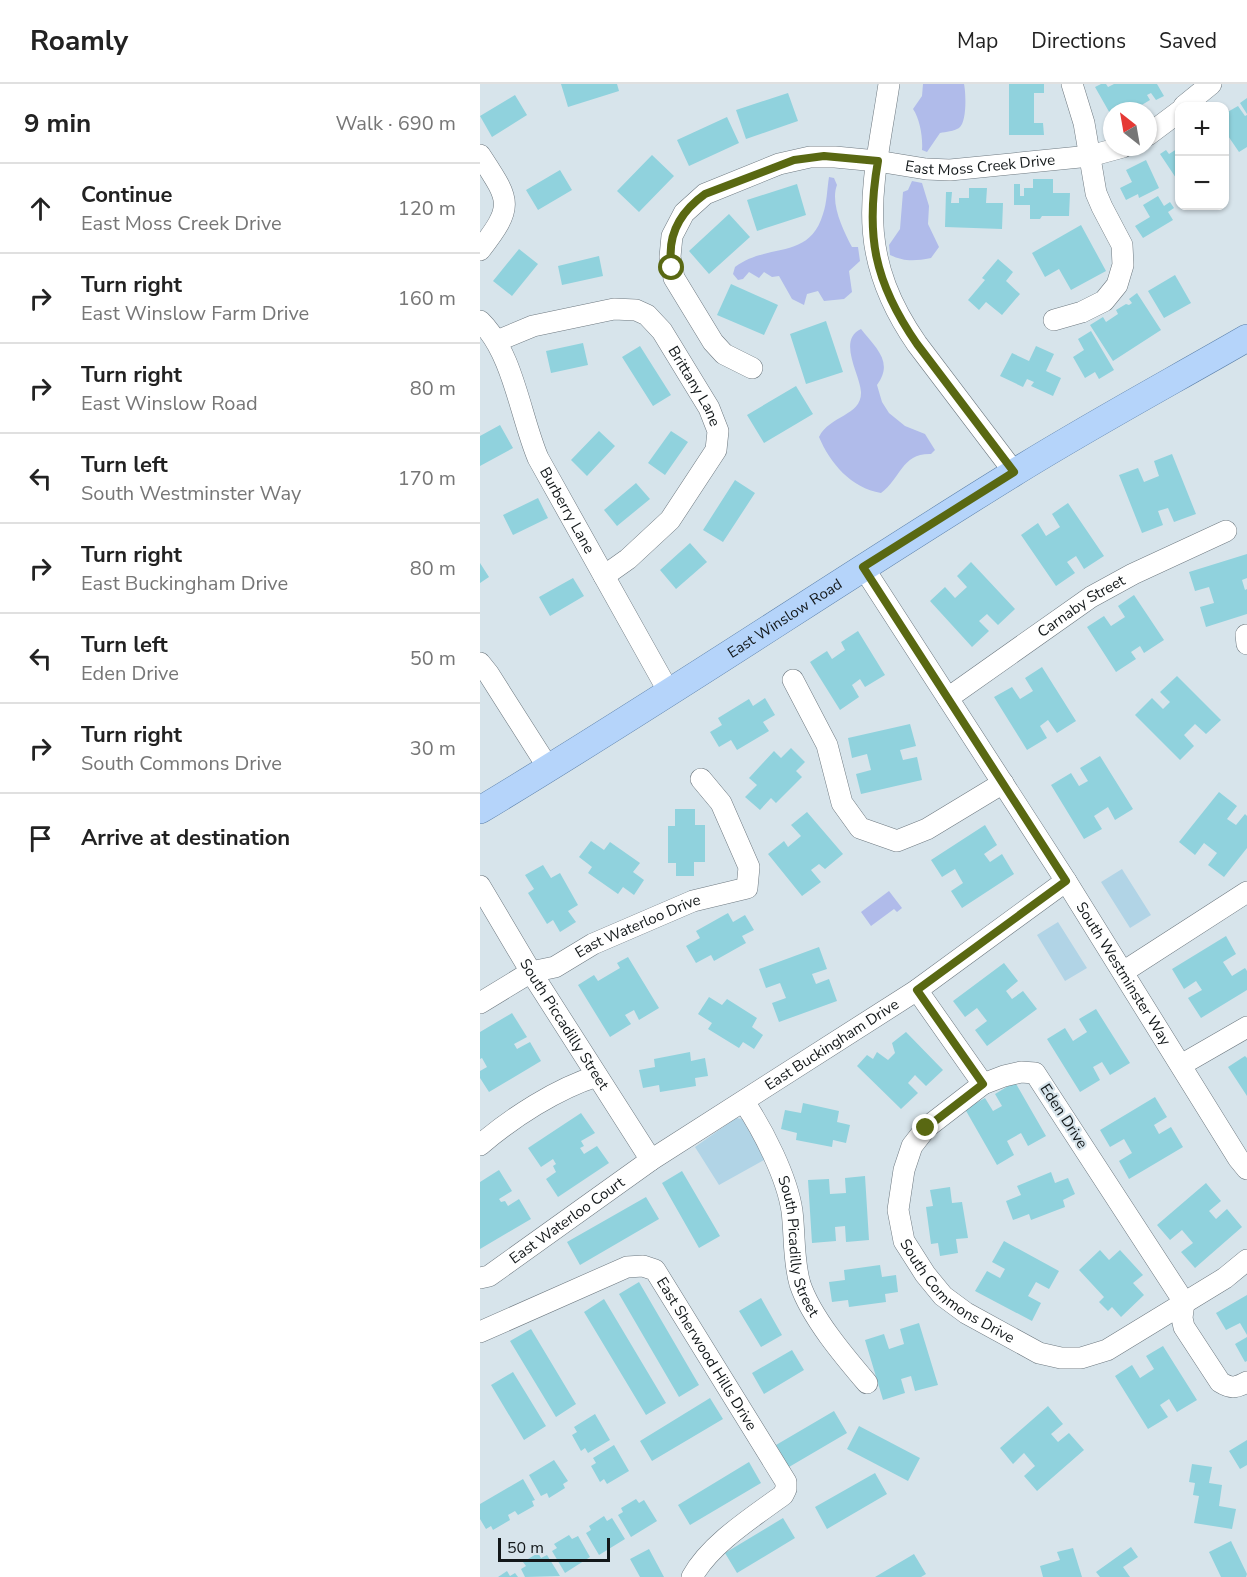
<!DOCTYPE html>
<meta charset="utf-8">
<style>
body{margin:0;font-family:"Nunito Sans",sans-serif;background:#f2f2f2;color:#222}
.controls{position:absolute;right:18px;top:18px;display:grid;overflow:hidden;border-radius:12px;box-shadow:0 2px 4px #0004}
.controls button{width:54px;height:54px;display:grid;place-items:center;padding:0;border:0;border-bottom:2px solid #e0e0e0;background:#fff;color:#222;font:30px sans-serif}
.compass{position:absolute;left:623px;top:18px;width:54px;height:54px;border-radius:50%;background:#fff;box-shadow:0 2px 4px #0004;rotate:329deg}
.scale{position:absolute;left:18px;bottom:15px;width:112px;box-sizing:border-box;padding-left:6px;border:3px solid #13181a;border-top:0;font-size:16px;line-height:21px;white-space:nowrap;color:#13181a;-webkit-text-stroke:4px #d7e4eb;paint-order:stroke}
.stop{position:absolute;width:18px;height:18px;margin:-14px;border:4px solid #596812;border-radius:50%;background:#fff}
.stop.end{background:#596812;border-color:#fff;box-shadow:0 2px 6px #0008}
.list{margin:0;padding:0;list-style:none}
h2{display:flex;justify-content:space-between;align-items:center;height:78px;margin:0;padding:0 24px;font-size:26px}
h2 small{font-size:20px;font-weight:400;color:#767676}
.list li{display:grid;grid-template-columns:39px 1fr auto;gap:18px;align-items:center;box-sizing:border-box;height:90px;padding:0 24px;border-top:2px solid #e0e0e0}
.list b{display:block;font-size:22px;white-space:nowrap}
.list p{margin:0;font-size:20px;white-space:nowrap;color:#767676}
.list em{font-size:20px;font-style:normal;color:#767676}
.icon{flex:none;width:33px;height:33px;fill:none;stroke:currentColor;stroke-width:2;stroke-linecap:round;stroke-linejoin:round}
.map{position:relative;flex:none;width:767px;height:1493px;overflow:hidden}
header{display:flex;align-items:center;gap:36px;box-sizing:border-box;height:84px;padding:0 30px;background:#fff;border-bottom:2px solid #e0e0e0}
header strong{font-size:28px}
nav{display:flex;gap:33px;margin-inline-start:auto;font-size:21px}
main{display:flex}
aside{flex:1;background:#fff}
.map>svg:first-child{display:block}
</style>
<header>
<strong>Roamly</strong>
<nav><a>Map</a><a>Directions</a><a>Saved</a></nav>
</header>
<main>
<aside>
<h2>9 min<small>Walk · 690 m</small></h2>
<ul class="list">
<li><svg class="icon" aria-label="ahead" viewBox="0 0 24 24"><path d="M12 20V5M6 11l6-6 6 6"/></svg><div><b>Continue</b><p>East Moss Creek Drive</p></div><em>120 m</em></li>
<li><svg class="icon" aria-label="right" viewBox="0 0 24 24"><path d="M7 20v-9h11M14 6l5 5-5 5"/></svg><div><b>Turn right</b><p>East Winslow Farm Drive</p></div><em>160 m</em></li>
<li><svg class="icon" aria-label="right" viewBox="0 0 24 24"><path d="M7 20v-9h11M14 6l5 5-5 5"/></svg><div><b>Turn right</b><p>East Winslow Road</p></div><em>80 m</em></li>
<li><svg class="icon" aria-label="left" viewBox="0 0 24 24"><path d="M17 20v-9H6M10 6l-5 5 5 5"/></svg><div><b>Turn left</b><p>South Westminster Way</p></div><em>170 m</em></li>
<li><svg class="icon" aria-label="right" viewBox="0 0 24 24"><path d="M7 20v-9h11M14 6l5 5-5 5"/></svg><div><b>Turn right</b><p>East Buckingham Drive</p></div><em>80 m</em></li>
<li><svg class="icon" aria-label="left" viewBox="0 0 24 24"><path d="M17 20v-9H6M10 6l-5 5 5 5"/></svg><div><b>Turn left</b><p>Eden Drive</p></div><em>50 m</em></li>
<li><svg class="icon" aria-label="right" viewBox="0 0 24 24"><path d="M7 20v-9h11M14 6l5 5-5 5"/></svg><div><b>Turn right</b><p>South Commons Drive</p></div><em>30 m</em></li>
<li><svg class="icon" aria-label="arrive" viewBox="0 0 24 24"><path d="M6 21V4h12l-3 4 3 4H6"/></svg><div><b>Arrive at destination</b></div></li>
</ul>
</aside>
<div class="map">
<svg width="767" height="1493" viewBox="0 0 767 1493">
<rect width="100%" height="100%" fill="#d7e4eb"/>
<!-- green -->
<path fill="#b1d4e6" d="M642,785L671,831L650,844L621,798Z
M578,838L607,884L585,897L557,851Z
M256,1034L262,1035L286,1075L239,1101L215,1063Z"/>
<!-- water -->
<path fill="#b0bbea" d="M443,0H484C486,9 487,38 479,44C474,47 466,48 460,49L447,68L442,66C443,54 440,35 433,25L442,12Z
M349,93L354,94L357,101C350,119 363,146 372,163H378L380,177L369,187L372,208L364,215L344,217L338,207L327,210L324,221L312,215L299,192L292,193L284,188L279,194L269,188L263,195L258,196L253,190L255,183C288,158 329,177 343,130C347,119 347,105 349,93Z
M432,97L442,99L449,122L448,140L459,163L451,174C435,177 425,178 410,171L409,161L420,145L423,108L428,106Z
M381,245C396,264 414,278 397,301L402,318L409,329L425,342L445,350L455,366L451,370C422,369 421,394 401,409C371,404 350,379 339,353C350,331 382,332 381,308C380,290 357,256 381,245Z
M409,807L422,824L417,828L414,825L391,842L381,828Z"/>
<!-- building -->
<path fill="#90d2dd" d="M81,0H137L139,7L88,23Z
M529,0H564V9H554V39H563L564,51H529Z
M621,0H626L628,3L634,0H677L684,12L676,16L671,9L667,11L670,16L660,22L663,27H632V33L615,3Z
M308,9L318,37L266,55L256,26Z
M35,11L47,31L12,53L0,32Z
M767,14V30L760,19Z
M758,22L765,32L767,31V63L759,68L744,46V30Z
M247,33L259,59L209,82L197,56Z
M700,63V100L680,70L686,66L689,70Z
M172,71L194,92L159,128L137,107Z
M666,76L679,104L659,114L658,110L646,116L640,104L652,98L646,86Z
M80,86L92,106L58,126L46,106Z
M553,95H573V109H590L589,132H562L560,135H550V121H534V100H540V112H544V104H553Z
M317,100L326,131L277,147L267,116Z
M489,104H507L506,119H523L522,145L465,143L466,108H472L471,119H479V114H489Z
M678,112L684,122L690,118L694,124L688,128L693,136L663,154L655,142L670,133L663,121Z
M249,130L270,153L229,190L209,167Z
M601,141L626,187L591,206L579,185L565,193L552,169Z
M39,165L58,180L32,212L13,197Z
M119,172L123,192L82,201L78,182Z
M518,175L533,188L526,197L540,210L522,231L506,218L499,226L488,216L505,196L502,194Z
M695,191L711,219L684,234L668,207Z
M251,200L298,221L284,251L237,231Z
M657,209L681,246L633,277L610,241L623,233L626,238L638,230L636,226L646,220L649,221L652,219L649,215Z
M346,237L363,288L326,300L310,250Z
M611,247L634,286L619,295L615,288L605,294L593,273L604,266L598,255Z
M103,259L108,281L71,289L66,267Z
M160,262L191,311L173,322L142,273Z
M556,262L574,270L566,287L581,294L573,312L551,302L554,298L547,295L543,303L520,292L532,269L549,277Z
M316,302L333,330L284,359L267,331Z
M20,341L33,364L0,382V352Z
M119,347L135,362L107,392L91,376Z
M191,347L208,358L185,391L168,379Z
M692,370L716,430L694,438L688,424L678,427L683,441L662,449L639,391L658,384L664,398L679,392L674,377Z
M255,396L275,409L243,458L223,446Z
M156,399L170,415L137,442L124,426Z
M58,414L68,434L33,451L23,431Z
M588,419L624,472L604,485L596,472L587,478L595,489L576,502L541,451L558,439L566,452L580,443L572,430Z
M210,459L227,478L196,505L180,486Z
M767,470V494L762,496L765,506L767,505V530L726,543L720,523L734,519L729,503L715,507L709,488Z
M491,478L535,525L518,541L507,530L499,537L509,547L492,563L450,517L465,503L475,514L487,503L477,492Z
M0,479L9,493L0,499Z
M93,494L104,512L70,532L59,513Z
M654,511L684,556L664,569L660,562L651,568L656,575L636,588L607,543L624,532L631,542L645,533L638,522Z
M378,547L405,591L385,603L380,595L372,601L379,613L360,626L330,578L347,567L352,575L365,566L361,558Z
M562,583L596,637L577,649L568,636L560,642L567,654L547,666L514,613L532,603L540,615L553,607L545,594Z
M697,592L741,636L726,650L715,640L704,651L714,662L700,676L655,631L672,614L683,625L690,618L680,608Z
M285,614L295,631L283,638L289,647L257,666L251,656L239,663L230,648L242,641L238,634L269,615L273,622Z
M430,640L436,662L420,666L423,676L437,673L442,696L381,710L376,690L391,686L387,670L372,674L368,654Z
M311,664L325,678L316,687L322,693L296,719L291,714L280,726L265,713L277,701L269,694L294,667L301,674Z
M620,672L653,725L635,736L628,723L614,732L622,745L604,755L571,701L591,689L599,702L608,697L600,684Z
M739,708L757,722L747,735L756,741L765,730L767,732V764L744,793L728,781L737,769L724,759L715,771L699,758Z
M195,725H215V741H225V778H214V792H196V779H188V742H195Z
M327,728L363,770L345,785L339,780L331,786L341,798L322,812L288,770L304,757L308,763L321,752L311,741Z
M505,741L517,761L504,770L510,778L522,770L534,790L482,824L471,807L483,799L475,785L462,793L451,776Z
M111,757L124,766L130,758L160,779L153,788L164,796L154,811L143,803L138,810L108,789L112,783L99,773Z
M63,781L71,794L80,789L98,821L88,827L96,838L80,848L73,836L67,840L48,809L54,805L45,791Z
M248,829L253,838L265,831L274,846L262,852L266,859L234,877L231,871L216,879L206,862L220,854L216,847Z
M746,852L756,870L743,878L752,892L765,884L767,887V906L721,934L708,914L722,906L716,897L704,905L692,885Z
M339,863L347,885L332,890L336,900L349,895L357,917L299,938L292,919L306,914L300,899L286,904L279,885Z
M148,873L179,924L159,936L154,926L145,931L151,940L130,953L98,901L114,891L118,897L140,884L137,879Z
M524,879L538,897L526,907L532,915L543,907L557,925L507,962L495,946L507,937L497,924L485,933L473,917Z
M229,913L242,921L247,915L277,934L272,943L283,951L274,965L263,958L259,964L228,945L232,939L218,930Z
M616,925L650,979L630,991L622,978L613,983L620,996L600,1008L567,955L585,944L593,957L607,948L599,935Z
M32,929L47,953L34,960L37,965L50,958L61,977L9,1008L0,994V987L7,983L2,974L0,975V948Z
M426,948L463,986L446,1002L435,991L428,999L438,1009L421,1025L377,982L387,971L393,975L397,968L408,976L415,969L412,959Z
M210,968L211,977L225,974L228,992L215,994L216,1002L180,1008L179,1001L163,1004L159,986L175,983L174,975Z
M765,972L767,974V1012L748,983Z
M535,998L566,1052L548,1062L541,1049L527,1057L534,1071L517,1081L485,1025L505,1014L513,1027L522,1022L515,1010Z
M675,1013L687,1033L674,1041L679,1050L691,1043L703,1063L649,1095L639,1077L652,1069L644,1055L630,1063L620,1046Z
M323,1019L359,1027L357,1038L370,1041L366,1059L353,1056L352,1063L316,1056L317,1049L301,1045L305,1026L321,1029Z
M101,1029L115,1049L101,1057L104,1062L100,1064L104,1070L117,1062L129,1079L78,1113L66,1095L76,1088L73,1082L76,1080L73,1075L61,1083L48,1064Z
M19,1086L32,1107L19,1115L21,1118L25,1117L28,1122L39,1115L51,1135L0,1165V1098Z
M202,1087L240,1152L219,1164L182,1099Z
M571,1088L575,1099L588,1094L595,1110L583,1116L585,1123L551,1136L549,1130L533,1136L526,1117L541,1111L537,1102Z
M385,1092L389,1156L366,1158L365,1142L355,1143L356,1157L332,1159L328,1096L349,1095L350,1110L366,1109L365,1094Z
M726,1099L741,1117L729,1127L736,1135L747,1125L762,1143L715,1184L701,1168L713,1159L702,1146L690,1156L677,1141Z
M470,1103L472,1119L482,1118L488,1154L476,1155L478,1169L460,1172L458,1159L451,1160L446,1123L453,1122L450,1106Z
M166,1113L179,1135L100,1181L87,1158Z
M524,1157L579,1187L569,1205L556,1198L548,1212L561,1219L552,1237L495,1207L507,1187L520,1194L525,1185L512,1178Z
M620,1166L629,1176L640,1166L663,1191L653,1199L664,1211L641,1233L632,1223L628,1227L619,1218L624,1213L599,1186Z
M400,1181L402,1193L416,1191L418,1208L405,1210L406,1218L369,1223L368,1216L352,1218L349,1198L365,1196L364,1186Z
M159,1198L219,1301L199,1313L139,1210Z
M767,1211V1251L760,1239L746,1246L736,1229Z
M281,1214L302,1251L281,1263L259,1227Z
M124,1215L186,1319L166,1331L104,1228Z
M439,1239L458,1301L435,1307L431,1292L421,1295L425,1309L403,1316L385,1256L404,1250L409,1265L424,1260L420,1245Z
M51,1245L96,1320L76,1333L30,1257Z
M767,1253V1277L765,1278L755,1260Z
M683,1262L717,1316L697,1328L689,1315L680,1321L688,1333L668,1345L635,1292L652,1281L660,1294L674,1285L666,1272Z
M312,1266L324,1286L284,1310L272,1289Z
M33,1288L66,1342L44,1356L11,1301Z
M230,1314L243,1335L172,1377L160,1357Z
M568,1322L583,1340L571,1350L578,1358L589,1349L604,1366L557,1407L544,1392L555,1382L544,1369L533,1380L520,1364Z
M354,1327L367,1349L309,1383L296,1361Z
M115,1330L130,1356L108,1369L105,1364L101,1367L92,1351L97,1348L94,1343Z
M379,1342L440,1374L428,1397L367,1365Z
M767,1356V1381L760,1385L749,1367Z
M134,1361L149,1387L127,1400L124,1395L120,1398L111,1382L116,1379L113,1374Z
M74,1376L88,1397L83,1400L85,1404L69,1414L67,1409L61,1412L49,1391Z
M269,1378L281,1399L210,1441L198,1421Z
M712,1380L732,1383L729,1399L742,1401L739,1422L756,1425L752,1445L714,1439L719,1412L713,1411L715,1399L709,1398Z
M395,1389L407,1410L347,1445L335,1423Z
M43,1395L55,1416L52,1417L54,1422L38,1431L35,1427L28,1431L30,1436L13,1446L11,1442L6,1445L0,1435V1420Z
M156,1415L159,1419L164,1416L177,1437L151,1453L138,1431L143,1428L141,1424Z
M124,1432L127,1437L132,1434L145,1455L119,1471L106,1449L111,1446L109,1442Z
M303,1434L315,1454L257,1489L245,1469Z
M89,1451L92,1455L98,1452L110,1473L85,1489L72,1467L77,1464L74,1460Z
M751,1457L767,1490L766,1493H741L729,1468Z
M651,1463L658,1473L643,1483L650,1493H620L616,1488Z
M593,1464L602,1493H563L560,1482L580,1476L577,1468Z
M169,1465L184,1493H160L150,1475Z
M58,1469L61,1474L67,1471L80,1492L45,1493L41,1485L46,1482L43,1478Z
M434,1470L446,1490L441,1493H395Z
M27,1487L30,1492L35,1489L38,1493H18Z"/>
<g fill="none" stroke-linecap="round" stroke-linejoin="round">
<defs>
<g id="minor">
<path d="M409,0C393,105 372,166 437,260L534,388"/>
<path d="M704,22L731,0"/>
<path d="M668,51L700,27"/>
<path d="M0,71C30,117 35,121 0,166"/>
<path d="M574,236L602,228L624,217L637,201L643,181L642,161L622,123L616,109L604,39L592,0"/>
<path id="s1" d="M0,237C33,269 40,331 58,374L190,610"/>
<path id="s2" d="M17,257L53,242L134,225L156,226L167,231L182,247L229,324L238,347L236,366L190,436L148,475L124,492"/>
<path id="s3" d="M272,284L244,270L233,258L194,194L190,173L192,152L204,129L225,110L299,80L330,73H355L397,77L446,85L470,86L610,72L643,63"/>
<path id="s4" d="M383,483L586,797L758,1074L767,1085"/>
<path d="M766,551L767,560"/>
<path d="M0,579L8,589L69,685"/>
<path d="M313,596L347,661L362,719L380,744L417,757L447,745L523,699"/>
<path id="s5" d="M468,614L611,513L653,490L746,447"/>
<path id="s6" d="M0,802L51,888L171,1076"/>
<path d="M643,888L767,808"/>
<path d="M437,906L503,1000"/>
<path id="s7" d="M0,919L51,888L75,883L113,860L213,817L267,804L269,783L241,719L221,695"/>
<path d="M701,981L767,943"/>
<path id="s8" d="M264,1018C283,1046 307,1093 312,1127C315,1151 313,1176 320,1200C331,1233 364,1272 387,1299"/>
<path d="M0,1061C33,1033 76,1005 117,992"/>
<path id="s9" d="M0,1194L9,1192L171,1076L437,906L586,797"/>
<path id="s10" d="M704,1218L555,989L541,988L524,992L503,1000L446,1044L432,1062L424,1086L418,1126L424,1157L445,1190L463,1212L486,1229L559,1269L581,1274H601L627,1266L745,1194L767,1176"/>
<path d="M704,1218L702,1234L704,1243L740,1298C751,1305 756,1304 767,1298"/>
<path id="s11" d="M0,1248L147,1183L163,1182L175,1186L306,1398V1405L303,1411C273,1433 230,1460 212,1493"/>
</g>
<g id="major">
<path id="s12" d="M0,726C180,618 354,500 532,390C609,342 689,299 767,254"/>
</g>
</defs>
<!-- minor casing -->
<use href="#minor" stroke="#6e7980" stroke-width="22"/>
<!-- major casing -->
<use href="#major" stroke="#5c80aa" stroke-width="28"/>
<!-- minor -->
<use href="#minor" stroke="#fff" stroke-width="21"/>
<!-- major -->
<use href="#major" stroke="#b5d4fa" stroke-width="27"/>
</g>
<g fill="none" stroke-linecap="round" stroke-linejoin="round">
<!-- route -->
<path stroke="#596812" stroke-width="8" d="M192,184C186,152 200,128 225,110L314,76L344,72L398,77C385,151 394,198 437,260L534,388L383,483L586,797L437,906L503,1000L446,1044"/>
</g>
<g text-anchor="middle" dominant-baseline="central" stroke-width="4.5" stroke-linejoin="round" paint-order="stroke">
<!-- street labels -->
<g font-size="15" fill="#13181a" stroke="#d7e4eb">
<text stroke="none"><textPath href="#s3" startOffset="502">East Moss Creek Drive</textPath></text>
<text stroke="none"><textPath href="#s2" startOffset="242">Brittany Lane</textPath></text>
<text stroke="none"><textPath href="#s1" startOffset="210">Burberry Lane</textPath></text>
<text stroke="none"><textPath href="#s5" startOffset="162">Carnaby Street</textPath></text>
<text stroke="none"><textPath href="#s12" startOffset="360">East Winslow Road</textPath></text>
<text stroke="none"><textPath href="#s7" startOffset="177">East Waterloo Drive</textPath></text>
<text stroke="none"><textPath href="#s4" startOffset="483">South Westminster Way</textPath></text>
<text stroke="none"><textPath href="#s6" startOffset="162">South Piccadilly Street</textPath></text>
<text stroke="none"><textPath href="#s9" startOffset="423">East Buckingham Drive</textPath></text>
<text transform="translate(584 1032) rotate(57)">Eden Drive</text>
<text stroke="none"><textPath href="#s9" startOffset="105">East Waterloo Court</textPath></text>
<text stroke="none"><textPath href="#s8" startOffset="156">South Picadilly Street</textPath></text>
<text stroke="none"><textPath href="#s10" startOffset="594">South Commons Drive</textPath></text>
<text stroke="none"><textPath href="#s11" startOffset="288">East Sherwood Hills Drive</textPath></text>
</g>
</g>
</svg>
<div class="controls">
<button>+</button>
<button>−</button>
</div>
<svg class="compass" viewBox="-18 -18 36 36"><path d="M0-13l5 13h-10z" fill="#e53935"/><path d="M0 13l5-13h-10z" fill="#767676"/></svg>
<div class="scale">50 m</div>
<div class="stop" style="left:192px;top:184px"></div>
<div class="stop end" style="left:446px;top:1044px"></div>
</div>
</main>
